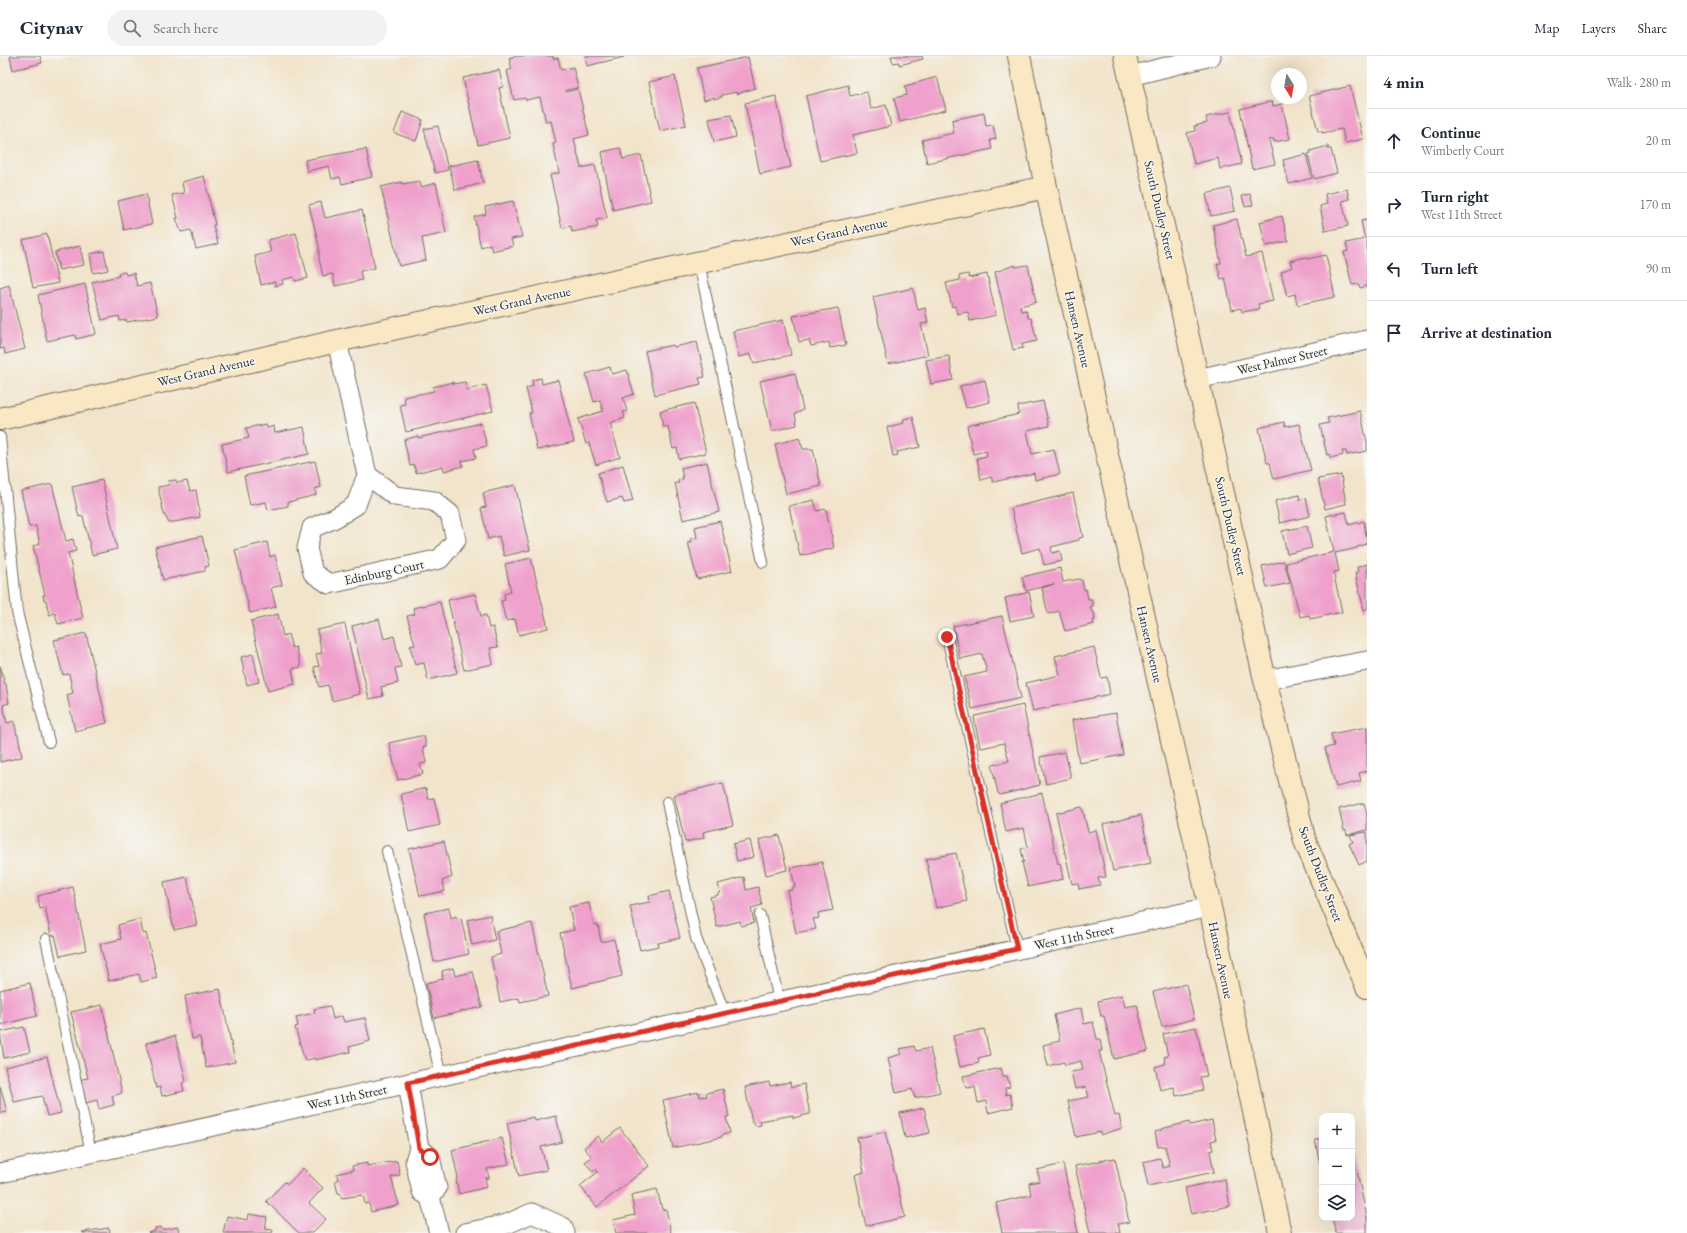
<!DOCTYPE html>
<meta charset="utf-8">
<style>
body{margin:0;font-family:"EB Garamond",serif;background:#f2f2f3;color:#1f2937}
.controls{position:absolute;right:12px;bottom:12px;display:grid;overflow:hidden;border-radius:8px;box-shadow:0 4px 16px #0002}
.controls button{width:36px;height:36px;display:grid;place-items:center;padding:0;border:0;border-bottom:1px solid #e0e1e3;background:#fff;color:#1f2937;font:20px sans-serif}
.compass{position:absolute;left:1271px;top:12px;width:36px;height:36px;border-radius:50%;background:#fff;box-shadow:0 4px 16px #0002;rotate:169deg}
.stop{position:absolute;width:12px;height:12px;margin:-9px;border:3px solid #d93025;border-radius:50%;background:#fff}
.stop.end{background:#d93025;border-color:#fff;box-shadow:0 1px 4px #0008}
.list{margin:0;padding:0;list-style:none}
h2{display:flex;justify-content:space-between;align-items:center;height:52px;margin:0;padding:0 16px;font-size:17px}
h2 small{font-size:13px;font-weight:400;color:#747a83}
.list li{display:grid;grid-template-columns:26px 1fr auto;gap:12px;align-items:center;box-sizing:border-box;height:64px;padding:0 16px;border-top:1px solid #e0e1e3}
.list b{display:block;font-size:15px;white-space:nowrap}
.list p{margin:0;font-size:13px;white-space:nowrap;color:#747a83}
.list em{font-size:13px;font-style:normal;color:#747a83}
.icon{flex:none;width:22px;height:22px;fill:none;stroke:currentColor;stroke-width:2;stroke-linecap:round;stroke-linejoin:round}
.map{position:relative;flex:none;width:1367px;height:1177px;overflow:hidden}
header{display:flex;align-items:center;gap:24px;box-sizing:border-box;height:56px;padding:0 20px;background:#fff;border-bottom:1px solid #e0e1e3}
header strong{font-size:19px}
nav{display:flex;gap:22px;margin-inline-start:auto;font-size:14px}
.search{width:280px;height:36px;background:#f2f2f3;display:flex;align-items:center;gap:10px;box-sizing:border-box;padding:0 14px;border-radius:22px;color:#747a83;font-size:15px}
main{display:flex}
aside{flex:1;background:#fff}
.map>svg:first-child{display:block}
</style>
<header>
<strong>Citynav</strong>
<div class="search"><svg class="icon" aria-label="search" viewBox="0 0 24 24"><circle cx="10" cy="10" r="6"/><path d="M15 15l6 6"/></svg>Search here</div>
<nav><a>Map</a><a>Layers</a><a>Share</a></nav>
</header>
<main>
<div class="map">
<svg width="1367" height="1177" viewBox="0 0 1367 1177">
<rect width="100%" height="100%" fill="#f6f6f2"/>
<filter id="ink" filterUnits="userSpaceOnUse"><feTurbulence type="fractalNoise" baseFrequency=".025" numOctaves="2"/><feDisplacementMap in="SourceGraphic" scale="8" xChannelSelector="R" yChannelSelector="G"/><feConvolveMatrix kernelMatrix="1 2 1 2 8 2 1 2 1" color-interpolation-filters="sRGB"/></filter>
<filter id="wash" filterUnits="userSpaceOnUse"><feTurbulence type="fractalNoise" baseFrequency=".012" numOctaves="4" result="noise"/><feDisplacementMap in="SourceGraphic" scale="16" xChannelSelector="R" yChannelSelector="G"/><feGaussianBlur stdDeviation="0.9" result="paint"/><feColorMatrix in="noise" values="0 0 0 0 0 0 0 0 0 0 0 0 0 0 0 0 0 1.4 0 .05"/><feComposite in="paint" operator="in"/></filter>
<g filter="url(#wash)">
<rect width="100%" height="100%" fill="#f2e4cb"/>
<g id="blocks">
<!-- building -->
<path fill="#efa1cc" d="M10,0H40L42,7L13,14Z
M516,0H553V3L558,2L561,14L573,11L578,32L566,34V36L578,33L589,79L574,83L581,112L595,109L607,162L596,164L598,171L572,176L571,170L562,172L550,119L559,117L553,88L556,87L551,65L546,66L540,41L526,44L525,42L514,44L507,15L512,13L509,2Z
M585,0H624V1L587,10Z
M891,0H922L923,3L899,9V6L893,7Z
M748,1L755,32L737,38L736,36L722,39V41L714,43V41L704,44L697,12Z
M499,14L503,31L499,32L510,82L478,89L463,22Z
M675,20L686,69L660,75L649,26Z
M937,21L946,54L900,66L894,42L907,39L905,30Z
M848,29L850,40L867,36L871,53L886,49L891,70L853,79L857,97L820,105L806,40Z
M1350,30L1363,83L1345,87L1342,73L1322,77V75H1318L1309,40Z
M776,40L791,111L760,118L745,47Z
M1269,46H1272L1273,50L1282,48L1290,83L1274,86V83L1269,84L1275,108L1252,113L1240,53Z
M402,56L423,64L416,85L394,77Z
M1230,56L1242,108L1220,113L1218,102L1194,108L1187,77L1195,75L1194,70L1207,67L1206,61Z
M984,57L986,70L993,69L996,83L990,84L992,93L927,107L922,84L954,77L952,64Z
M731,59L736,81L714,86L709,63Z
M438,70L448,114L435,117L424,73Z
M1328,90V93H1331L1337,117L1314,123L1308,98L1311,97L1310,95Z
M620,92L623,103L641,99L651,145L613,154L603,107L604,106L602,96Z
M366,93L372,121L342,128L340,121L332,123L329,110L307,115L305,104Z
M1306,98L1312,122L1289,128L1283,104Z
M478,104L483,127L455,134L449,110Z
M204,120L215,169H213L218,188L196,193L191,174L181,176L176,162H178L172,139L184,137L182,126Z
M420,125L421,131L436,127L446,177L422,182L426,204L399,210L381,131L402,126V128Z
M1230,132L1235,155L1211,160L1206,138Z
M1347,133L1349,143L1342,145L1348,170L1325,175L1320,150L1327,148L1325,138Z
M146,138L152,168L124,174L118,145Z
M1250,138L1253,149L1245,151L1242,140Z
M513,145L522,181L511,183L513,190L492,195L490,188L481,191L474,161L486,158L485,151Z
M321,146L325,162L362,154L375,212L360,215L362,224L335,230L333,218L323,220L319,203V190L309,149Z
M1282,160L1288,185L1266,190L1260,166Z
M1237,163L1246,201L1262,197L1273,245L1258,248L1259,253L1242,256L1241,252L1232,254L1225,222L1221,223L1217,208L1221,207L1213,169Z
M1367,164V230L1360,232L1359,228L1352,229L1344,196L1348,195L1346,187L1365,183L1361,165Z
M296,177L308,222L295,225L294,221L282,224L283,228L275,230V226L261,229L255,200L271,196L268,184Z
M47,178L58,227L33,232L23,184Z
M80,190L84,209L59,214L55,196Z
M104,195L108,214L93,217L90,198Z
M1326,199L1335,241L1297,249L1295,238L1287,240L1281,216L1292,211L1290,205L1306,201L1307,203Z
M1015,209V211L1028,209L1036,246L1020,250L1021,255L1026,254L1028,262H1031L1037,285L1022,288L1023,292L1013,294L995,216Z
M125,216L126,219L134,217L137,230L150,227L158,260L127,266L126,264L120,265L119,260L102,264L92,226L119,220L118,217Z
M968,218L969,222L987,218L996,259L970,265L968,256L957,258L955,250L952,251L946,227L960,224L959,220Z
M85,228L96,278L76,283L75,279L47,285L38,239Z
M9,229L25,293L5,298L4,292L0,293V232Z
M913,232L918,254L925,252L928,267L921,268L928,299L888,308L873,241Z
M838,252L846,289L830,292L829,286L811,290L809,284L799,286L793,260Z
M783,264L791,299L754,307L751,298L739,301L733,275Z
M697,286L705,321L699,322L701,328L655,339L645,295L673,289L674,291Z
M949,300L953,324L931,328L926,304Z
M610,311L612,318L627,314L634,338L623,342L627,355L623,356L625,362L610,367L620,401L596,409L589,387L586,388L578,363L603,355L600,344L594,346L586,318Z
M795,317L803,354L795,358L797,369L772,375L760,325Z
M541,322L542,328L558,324L574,386L537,394L529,357H532L526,332L533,330L532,324Z
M985,324L990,346L966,352L960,330Z
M453,326V328L465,326L467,334L486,329L493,355L406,376L400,349L405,348L404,341L434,335L433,331Z
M1043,345L1049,370L1027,375L1032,398L1054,393L1060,418L1035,424L1034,417L993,426L991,421L981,424L977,402L987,400L986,395L973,398L967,370L1019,358L1018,350Z
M694,347L706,397L679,403L677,392L673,393L668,370L663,371L660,355Z
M1360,355L1367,386V395L1347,399L1346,395H1342L1343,399L1330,402V398L1327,399L1320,369L1329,367L1327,362Z
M913,361L920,391L897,396L898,399L893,400L887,371L904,367L903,363Z
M1284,366L1285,371L1299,368L1311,414L1274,423L1270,407H1267L1259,372Z
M481,367L487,390L474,393L476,402L462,405L463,410L444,415L443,410L416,417L414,409L410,410L404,384L418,380V382Z
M266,368L267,372L274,370L275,377L304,371L309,398L228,416L222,388L249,382L246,372Z
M799,382L803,393H813L821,430L786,438L775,388Z
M315,405L321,431L315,433L316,439L288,446V450L268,454L266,446L250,449L244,420Z
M707,406L719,456L683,464L675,427H679L678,424L683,423L681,412Z
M623,409L633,445L624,447L622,442L607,446L598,417Z
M1341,419L1346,448L1325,453L1318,423Z
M102,424L117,493L92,499L83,460L79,461L72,431Z
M176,424L177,427L187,425L190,435L196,434L200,461L169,467L164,458L158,431L169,429L168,425Z
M52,428L66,485L73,483L76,495L68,497L83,562L58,568L55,557L49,559L46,544H44L43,539H45L33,490L40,488L36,470L29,471L21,435Z
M515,429L530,494L504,500L499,480L488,483L481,452L486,451L483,437Z
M1073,437L1083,481L1079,482V484L1051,491L1052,497L1060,495L1062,505L1044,509L1040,492L1022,497L1011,452Z
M1299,439L1300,444L1306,442L1310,460L1280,467L1275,445Z
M814,444L817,455L826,453L834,492L800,500L789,450Z
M1346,456L1349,469L1364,465L1367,488L1357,491V492L1335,497L1339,515L1334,516L1335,524L1342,556L1310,563L1309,559L1300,561L1286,507L1334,496L1326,460Z
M720,465L732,515L697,523L688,486H692L691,483L697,482L695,471Z
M1307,470L1312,492L1287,498L1282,475Z
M202,480L209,510L205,511V515L163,524L155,491Z
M267,486L270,501L275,499L282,529L271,532L276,551L250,557L235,494Z
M531,502L548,572L519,579L515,563L506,565L501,545L505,544L504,538L511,536L505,508Z
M1284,505L1290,527L1267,532L1262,510Z
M1367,508V553L1364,554L1355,517H1358L1357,511Z
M1060,512L1063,526L1079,523L1080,524H1082L1084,534L1086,533L1088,543H1091L1093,550L1090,551L1092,556H1094L1095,564H1093L1094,568L1065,575L1059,555L1048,558L1042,532L1054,528L1026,535L1022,521Z
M1029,536L1034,560L1010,565L1005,542Z
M475,538L481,560L486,559L489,572L493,571L498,591L490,592L493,608L464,614L448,544Z
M440,546L457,617L428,624L424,607L415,609L410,590L415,589L407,560L415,558L413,552Z
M278,558L283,580L288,578L292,592L296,591L301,611L292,613L295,628L268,635L251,565Z
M1002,560L1021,642L972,653L964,621L987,616L982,598L960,603L953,570Z
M379,563L384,583L394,580L401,611L395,612L398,627L381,631L383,640L369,643L352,570Z
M345,568L360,638L332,645L328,629L319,631L314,611L319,610L316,598L322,597L317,574Z
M86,577L107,667L75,675L67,639L73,637L69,618L63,619L54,584Z
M1094,591L1101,622L1107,621L1110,638L1033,655L1026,627L1060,619L1055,600Z
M253,598L259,626L247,629L241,601Z
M0,610L5,628H6L9,647L3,649L7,667L14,665L17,679H18L22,701L0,706Z
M1023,649L1040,729L1000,739L998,737L992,711L993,709L1009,705L1004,687L982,692L980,691L974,662L975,660Z
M1116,657L1123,699L1079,707L1072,664Z
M1367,671V715L1359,717L1361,725L1336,731L1325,692L1334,690L1331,678Z
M420,680H424L426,690L423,691L426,707L420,708L423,718L398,724L389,687Z
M1065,696L1071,722L1046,728L1040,701Z
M723,727L733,769L703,776L704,782L685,786L674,739Z
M426,732L428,743L434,742L440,769L409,776L401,738Z
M1042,737L1058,808L1060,807L1063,823L1028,831L1022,806H1024L1021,793L1028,791L1024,772L1006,776L1000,747Z
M1364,747L1367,758V774L1347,779L1346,774L1344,775L1339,753Z
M1082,751L1088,776L1096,774L1106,821L1098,822L1100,829L1079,833L1078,827L1072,828L1056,757Z
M1141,759L1151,807L1113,815L1103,768Z
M1367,776V805L1359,809L1349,788L1353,786L1350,779Z
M779,779L787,814L766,819L759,784Z
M750,784L754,801L737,805L733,788Z
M444,785L452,821L442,825L445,835L420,840L409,793Z
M956,797L967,845L936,852L926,803Z
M822,806L833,854L818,857L819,862L813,863L816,873L796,877L787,835L792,834V831H795L791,812Z
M187,821L197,869L174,874L164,826Z
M744,821L746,834L758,831L762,849L751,852L754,867L741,870L740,865L717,871L710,841L718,839V837L720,836L718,828Z
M73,831L86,894L60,900L55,879L51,880L45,851L40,853L38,840Z
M669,835L680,882L658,887L659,890L640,894L630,850L650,846L649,840Z
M589,847L594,869H598L601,886L614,883L622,920L572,932L560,877L574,874L569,851Z
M449,852L451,862L456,860L457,863L461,862L469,898L434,906L424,857Z
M490,859L495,884L472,889L467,864Z
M140,863L143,878L146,877L157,922L141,926L139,918L109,925L100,888L121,883L118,869Z
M532,867L548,940L520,946L519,942L500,946L491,901L501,898L496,875Z
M453,912L455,920L473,916L482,951L434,962L426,927L443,923L442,915Z
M30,927L37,960L0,969V934Z
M1186,928L1194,963L1162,971L1153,936Z
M220,933L235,1006L206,1012L200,981L192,983L185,940Z
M1122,939L1125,951L1137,949L1148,995L1114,1003L1104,960H1101L1098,945Z
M102,949L122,1037L112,1040L114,1049L99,1053L97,1044L82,1048L77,1024L88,1022L71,956Z
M330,950L333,963L342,960L344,966L365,962L370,985L349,991L350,996L315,1004L314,1002L305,1005L295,971L298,970L296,961L315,957L314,953Z
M1081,952L1084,968L1093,966L1097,983H1100L1102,995H1099L1109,1036L1115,1060L1119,1059L1122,1072L1100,1079V1076L1076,1081L1068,1045L1089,1041L1086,1031L1075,1033L1071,1016L1083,1014L1081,1005L1065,1009L1064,1006L1048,1010L1043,989L1060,985L1054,959Z
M24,971L30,996L4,1002L0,976Z
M1196,971L1207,1020L1200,1021L1203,1034L1176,1040L1174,1031L1160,1034L1155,1011L1165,1008L1164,1001L1168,1000L1163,978Z
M984,973L990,999L978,1002L979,1007L960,1011L953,980Z
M175,980L186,1025L182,1027L184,1035L162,1040L160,1031L156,1032L146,987Z
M914,990L916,995L930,992L940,1036L915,1042L912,1033L896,1037L888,1002L902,998L900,993Z
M47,1001L61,1057L47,1060L42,1040L14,1046L5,1011Z
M1001,1012L1003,1021L1007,1020L1010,1031L1005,1032L1006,1039L1010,1038L1013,1051L988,1057L986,1045L978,1047L975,1031L966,1032L963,1020Z
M769,1026L770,1030L790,1026L791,1031L804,1028L810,1058L793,1062V1059L760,1065L761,1069L755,1070L754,1066L752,1067L745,1031Z
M0,1030L7,1056L0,1057Z
M723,1033L729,1060L726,1061L730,1077L722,1079V1081L673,1092L663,1044L699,1036L700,1041L707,1040L706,1037Z
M924,1052L930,1077L905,1082L900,1057Z
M556,1060L562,1086L541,1091L547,1114L519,1120L507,1067L534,1061L535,1065Z
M1212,1064L1216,1084L1211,1085L1213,1094L1210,1095L1214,1116L1148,1130L1143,1106L1160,1102L1163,1112L1170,1110L1165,1090L1158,1091L1155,1076L1162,1074L1161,1073L1189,1066L1190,1069Z
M620,1072L649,1110L597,1151L580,1130L598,1116L596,1113L593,1116L585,1106L592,1101L584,1092L598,1080L602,1086Z
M885,1076L905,1161L866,1170L855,1119L864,1116L857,1082Z
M502,1082L509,1108L487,1113L489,1122H485L487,1131L459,1138L456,1123L458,1122L452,1094Z
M1322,1082V1113H1321L1315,1084Z
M1353,1098L1367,1162V1177H1336L1332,1162H1352Z
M1115,1102L1129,1166L1118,1168L1120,1177H1090L1075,1110Z
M397,1105L400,1119L391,1121L399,1149L371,1156L369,1147L365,1148L363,1139L342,1142L340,1137H338L335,1125L338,1124L337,1118L353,1114L352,1110L367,1107V1110Z
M1063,1108L1078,1177H1002L996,1147L1031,1139L1029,1127L1040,1125L1037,1114Z
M303,1112L323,1132L309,1147L326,1163L312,1177H299L266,1145L285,1126L288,1128Z
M1225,1123L1230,1150L1191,1158L1185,1132Z
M657,1133L662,1154L666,1153L671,1177H616L613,1164L635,1159L631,1139Z
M249,1158L267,1161L265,1173L273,1174L272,1177H223L227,1160L248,1164Z
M161,1171L162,1174L178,1171L179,1177H148L155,1175V1172Z
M109,1172L110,1177H83L82,1176Z"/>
</g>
</g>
<g filter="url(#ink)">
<use href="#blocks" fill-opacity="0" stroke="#716c63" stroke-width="1"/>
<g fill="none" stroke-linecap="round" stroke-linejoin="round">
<defs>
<path id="lane" d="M699,207L763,506
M0,381L17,556L49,686
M947,581L1017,893
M667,746L696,882L725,958
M387,795L441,1020
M760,859L779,945
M46,883L91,1097"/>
<path id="street" d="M1130,20L1211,0
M337,285L367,419L356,449L335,462L312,472L307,492L313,517L329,528L440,503L456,484L450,458L434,445L395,440L367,419
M1198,323L1367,284
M1265,624L1367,605
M408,1027L419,1092L415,1105L422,1136L430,1141L439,1177
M419,1092L430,1101L437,1132L430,1141
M0,1117L1210,851
M465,1177L507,1168L532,1157L563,1171L565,1177"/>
<path id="secondary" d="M1019,0L1046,131L1210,851L1280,1177
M1125,0L1265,624L1305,785L1367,931
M0,363L337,285L1046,131"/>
</defs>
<!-- lane casing -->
<use href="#lane" stroke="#716c63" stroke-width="12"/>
<!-- street casing -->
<use href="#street" stroke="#716c63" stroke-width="21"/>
<!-- secondary casing -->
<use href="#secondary" stroke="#716c63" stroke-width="24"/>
<!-- lane -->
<use href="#lane" stroke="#fff" stroke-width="10"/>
<!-- street -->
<use href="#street" stroke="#fff" stroke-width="19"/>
<!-- secondary -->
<use href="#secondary" stroke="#fae7c3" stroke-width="22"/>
</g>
</g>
<g fill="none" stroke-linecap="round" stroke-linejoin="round" filter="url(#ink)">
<!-- route -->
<path stroke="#d93025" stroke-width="5" d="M430,1101L419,1092L408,1027L1017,893L947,581"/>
</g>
<g text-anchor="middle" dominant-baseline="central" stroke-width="3" stroke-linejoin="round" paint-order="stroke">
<!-- street labels -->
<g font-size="13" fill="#2b2b2b" stroke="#f6f6f2">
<text transform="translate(1160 154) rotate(77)">South Dudley Street</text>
<text transform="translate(839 176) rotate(-12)">West Grand Avenue</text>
<text transform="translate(522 245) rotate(-12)">West Grand Avenue</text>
<text transform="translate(1078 273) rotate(77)">Hansen Avenue</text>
<text transform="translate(1282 304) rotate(-13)">West Palmer Street</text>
<text transform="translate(206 315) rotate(-13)">West Grand Avenue</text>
<text transform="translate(1231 470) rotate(77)">South Dudley Street</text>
<text transform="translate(384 516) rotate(-12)">Edinburg Court</text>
<text transform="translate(1150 588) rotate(77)">Hansen Avenue</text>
<text transform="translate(1321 818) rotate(69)">South Dudley Street</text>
<text transform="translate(1074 881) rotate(-12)">West 11th Street</text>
<text transform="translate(1221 904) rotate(78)">Hansen Avenue</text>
<text transform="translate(347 1041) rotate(-12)">West 11th Street</text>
</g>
</g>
</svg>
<div class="controls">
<button>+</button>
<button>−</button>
<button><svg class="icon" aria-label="layers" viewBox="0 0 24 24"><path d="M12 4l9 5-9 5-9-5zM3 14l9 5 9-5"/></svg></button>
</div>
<svg class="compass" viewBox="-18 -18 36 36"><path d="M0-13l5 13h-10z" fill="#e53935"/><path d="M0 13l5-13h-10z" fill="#747a83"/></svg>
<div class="stop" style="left:430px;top:1101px"></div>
<div class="stop end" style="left:947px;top:581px"></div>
</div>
<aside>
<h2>4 min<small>Walk · 280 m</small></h2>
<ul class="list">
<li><svg class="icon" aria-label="ahead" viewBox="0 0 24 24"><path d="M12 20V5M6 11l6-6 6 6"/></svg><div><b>Continue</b><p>Wimberly Court</p></div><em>20 m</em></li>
<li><svg class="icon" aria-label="right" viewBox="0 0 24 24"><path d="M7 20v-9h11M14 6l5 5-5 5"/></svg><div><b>Turn right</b><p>West 11th Street</p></div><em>170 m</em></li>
<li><svg class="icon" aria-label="left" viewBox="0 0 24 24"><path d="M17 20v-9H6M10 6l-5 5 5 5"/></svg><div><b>Turn left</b></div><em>90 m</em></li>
<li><svg class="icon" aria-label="arrive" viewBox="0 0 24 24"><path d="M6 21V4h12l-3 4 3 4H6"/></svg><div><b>Arrive at destination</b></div></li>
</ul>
</aside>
</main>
